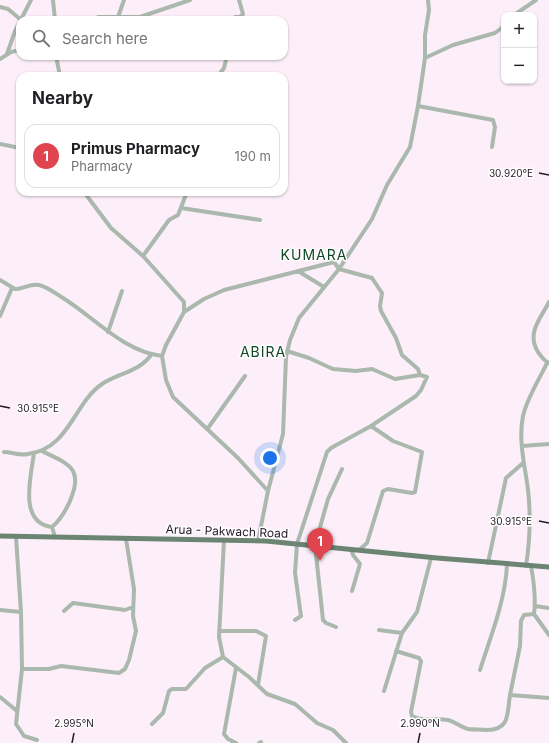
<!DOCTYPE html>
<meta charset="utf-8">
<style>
body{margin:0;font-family:Inter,sans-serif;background:#f6f6f6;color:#202124}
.controls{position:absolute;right:12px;top:12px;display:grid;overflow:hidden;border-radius:8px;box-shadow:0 1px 3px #0004}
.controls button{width:36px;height:36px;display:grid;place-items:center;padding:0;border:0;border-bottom:1px solid #e0e0e0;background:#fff;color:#202124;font:20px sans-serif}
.you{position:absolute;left:270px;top:458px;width:14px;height:14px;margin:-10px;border:3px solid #fff;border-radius:50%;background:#1a73e8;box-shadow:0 0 0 6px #1a73e833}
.badge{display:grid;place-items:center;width:26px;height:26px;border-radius:50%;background:#1f6f3f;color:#fff;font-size:13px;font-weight:700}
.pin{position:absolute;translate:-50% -33px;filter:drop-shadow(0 1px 2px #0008)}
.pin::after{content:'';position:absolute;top:21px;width:14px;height:12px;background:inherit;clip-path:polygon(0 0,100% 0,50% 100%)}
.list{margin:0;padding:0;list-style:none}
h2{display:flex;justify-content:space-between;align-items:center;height:52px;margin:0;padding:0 16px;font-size:17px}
h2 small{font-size:13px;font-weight:400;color:#757577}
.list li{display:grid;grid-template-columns:26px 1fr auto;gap:12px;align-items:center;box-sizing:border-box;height:64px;margin:0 8px 8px;padding:0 8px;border:1px solid #e0e0e0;border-radius:12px}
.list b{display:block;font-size:15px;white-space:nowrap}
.list p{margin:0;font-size:13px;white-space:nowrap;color:#757577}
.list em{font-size:13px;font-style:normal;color:#757577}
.icon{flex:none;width:22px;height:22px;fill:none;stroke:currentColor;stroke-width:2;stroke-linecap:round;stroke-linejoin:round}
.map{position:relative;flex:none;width:549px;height:743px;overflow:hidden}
.search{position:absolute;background:#fff;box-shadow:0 1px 3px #0004;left:16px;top:16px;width:272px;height:44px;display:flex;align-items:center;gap:10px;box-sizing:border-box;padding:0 14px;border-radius:12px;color:#757577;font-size:15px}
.panel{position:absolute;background:#fff;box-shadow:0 1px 3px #0004;left:16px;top:72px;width:272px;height:124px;border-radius:12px}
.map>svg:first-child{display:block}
</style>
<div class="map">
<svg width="549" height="743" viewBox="0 0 549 743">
<rect width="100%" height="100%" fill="#fceffa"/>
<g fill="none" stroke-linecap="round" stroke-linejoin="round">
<!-- minor -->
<path stroke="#aab8ad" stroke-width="4" d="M53,0L55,20
M0,7L8,9L20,19
M514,15L536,0
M118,17L124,0
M90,20L99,17H140L190,0
M233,20L235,17H240L243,14L239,0
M7,54L15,31L31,0
M56,56L60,76
M425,58L453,45L495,33L504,26
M0,59L11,52L20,50
M218,76L224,68L227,56
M418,106L493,120L495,127L492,147
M0,144L20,148
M84,192L111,228L143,256L184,302V312L166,345L162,356L166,380L173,397L238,458L268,491
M181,208L260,220
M143,256L169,220L178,215L187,192
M298,271L324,287
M0,280L15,289C23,289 31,283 39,285C48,287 56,294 63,298C95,318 124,352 162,356
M184,312L204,299L224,290L334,262L339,269L372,278L382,293L380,306L381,311L396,338L402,355L418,369L420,375
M0,316L12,288
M108,332L122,291
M287,351L309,358L333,369L356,371L372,369L395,379L420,375L427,377L421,390L416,396L371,426L331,448L327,452L297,544L295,573L301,616L295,620
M549,363C544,361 541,356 538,352C526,333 541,318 549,302
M208,428L245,376
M522,446L549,444
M42,451C51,456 67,461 73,471C81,486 64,517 52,527
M4,452C12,452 19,456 28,454C70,448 73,404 102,384C118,373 139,372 151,355
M34,453C31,476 18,523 52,527L55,537
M16,537L21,612L22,669L16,724L24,736L37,740
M224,540L219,637L223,657L249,677L267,694L295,704L317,723L333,730L346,743
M258,541L268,491L283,434L286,357L290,340L299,318L339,269L372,219L387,185L410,147L418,106L425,58V35L429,10L428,0
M351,549L353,555L360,564L352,591
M359,550L367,543L383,491L388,489L412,493L415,492L422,452L393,441L371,426
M488,563L506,478L523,463
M526,566C530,540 531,516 528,490C525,465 518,441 523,416C527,398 539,380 547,363
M531,566C534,582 536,598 534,614L524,615L521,621L520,646L510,695L549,698
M535,606L549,608
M0,610L21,612
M64,611L73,603L125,610L133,607
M534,614L549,635
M336,627L326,623L323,620L315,545L328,499L342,469
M379,630L402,633
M219,631H256L266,636L258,685
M396,651L419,658L421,661L411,712L412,716C426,723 434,717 448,720C455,722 461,727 468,729C474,730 481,729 487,730C510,730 507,714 510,695
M236,668L224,734L228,739L236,743
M22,669H49L61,666L119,673L125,669L129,660L136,631L133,616L134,589L126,539
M480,670C491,635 505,602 507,565
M384,691L402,633L417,612L431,558
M0,697L17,711
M152,724L163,713L169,691L172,689H186L205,668L223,657
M259,743L261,742"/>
<!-- major -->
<path stroke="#6b8572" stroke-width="5" d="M0,536L266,541L437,558L549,567"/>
</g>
<!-- ticks -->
<path fill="none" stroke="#241923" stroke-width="1.5" d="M539,173L549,175M0,406L10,408M539,521L549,523M72,743L74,733M418,743L420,733"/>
<g text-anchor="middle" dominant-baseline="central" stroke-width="3" stroke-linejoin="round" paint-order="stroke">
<!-- street labels -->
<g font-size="12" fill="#241923" stroke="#fff">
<text transform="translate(227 531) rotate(2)">Arua - Pakwach Road</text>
</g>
<!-- quarter labels -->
<g font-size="14" letter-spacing="1" fill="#104726" stroke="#fff">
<text x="314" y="254">KUMARA</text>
<text x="263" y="351">ABIRA</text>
</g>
</g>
<g font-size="10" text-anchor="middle" fill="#241923" stroke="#fff" stroke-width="3" stroke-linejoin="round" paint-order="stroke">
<text x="511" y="177">30.920°E</text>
<text x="38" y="412">30.915°E</text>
<text x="511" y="525">30.915°E</text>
<text x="74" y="727">2.995°N</text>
<text x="420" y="727">2.990°N</text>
</g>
</svg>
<div class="controls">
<button>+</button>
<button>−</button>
</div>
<div class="you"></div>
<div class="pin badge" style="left:320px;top:561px;background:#e0444e">1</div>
<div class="search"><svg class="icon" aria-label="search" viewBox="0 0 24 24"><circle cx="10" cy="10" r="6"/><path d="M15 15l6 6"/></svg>Search here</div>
<section class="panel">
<h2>Nearby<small></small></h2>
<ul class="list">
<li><span class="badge" style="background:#e0444e">1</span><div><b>Primus Pharmacy</b><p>Pharmacy</p></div><em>190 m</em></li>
</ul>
</section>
</div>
